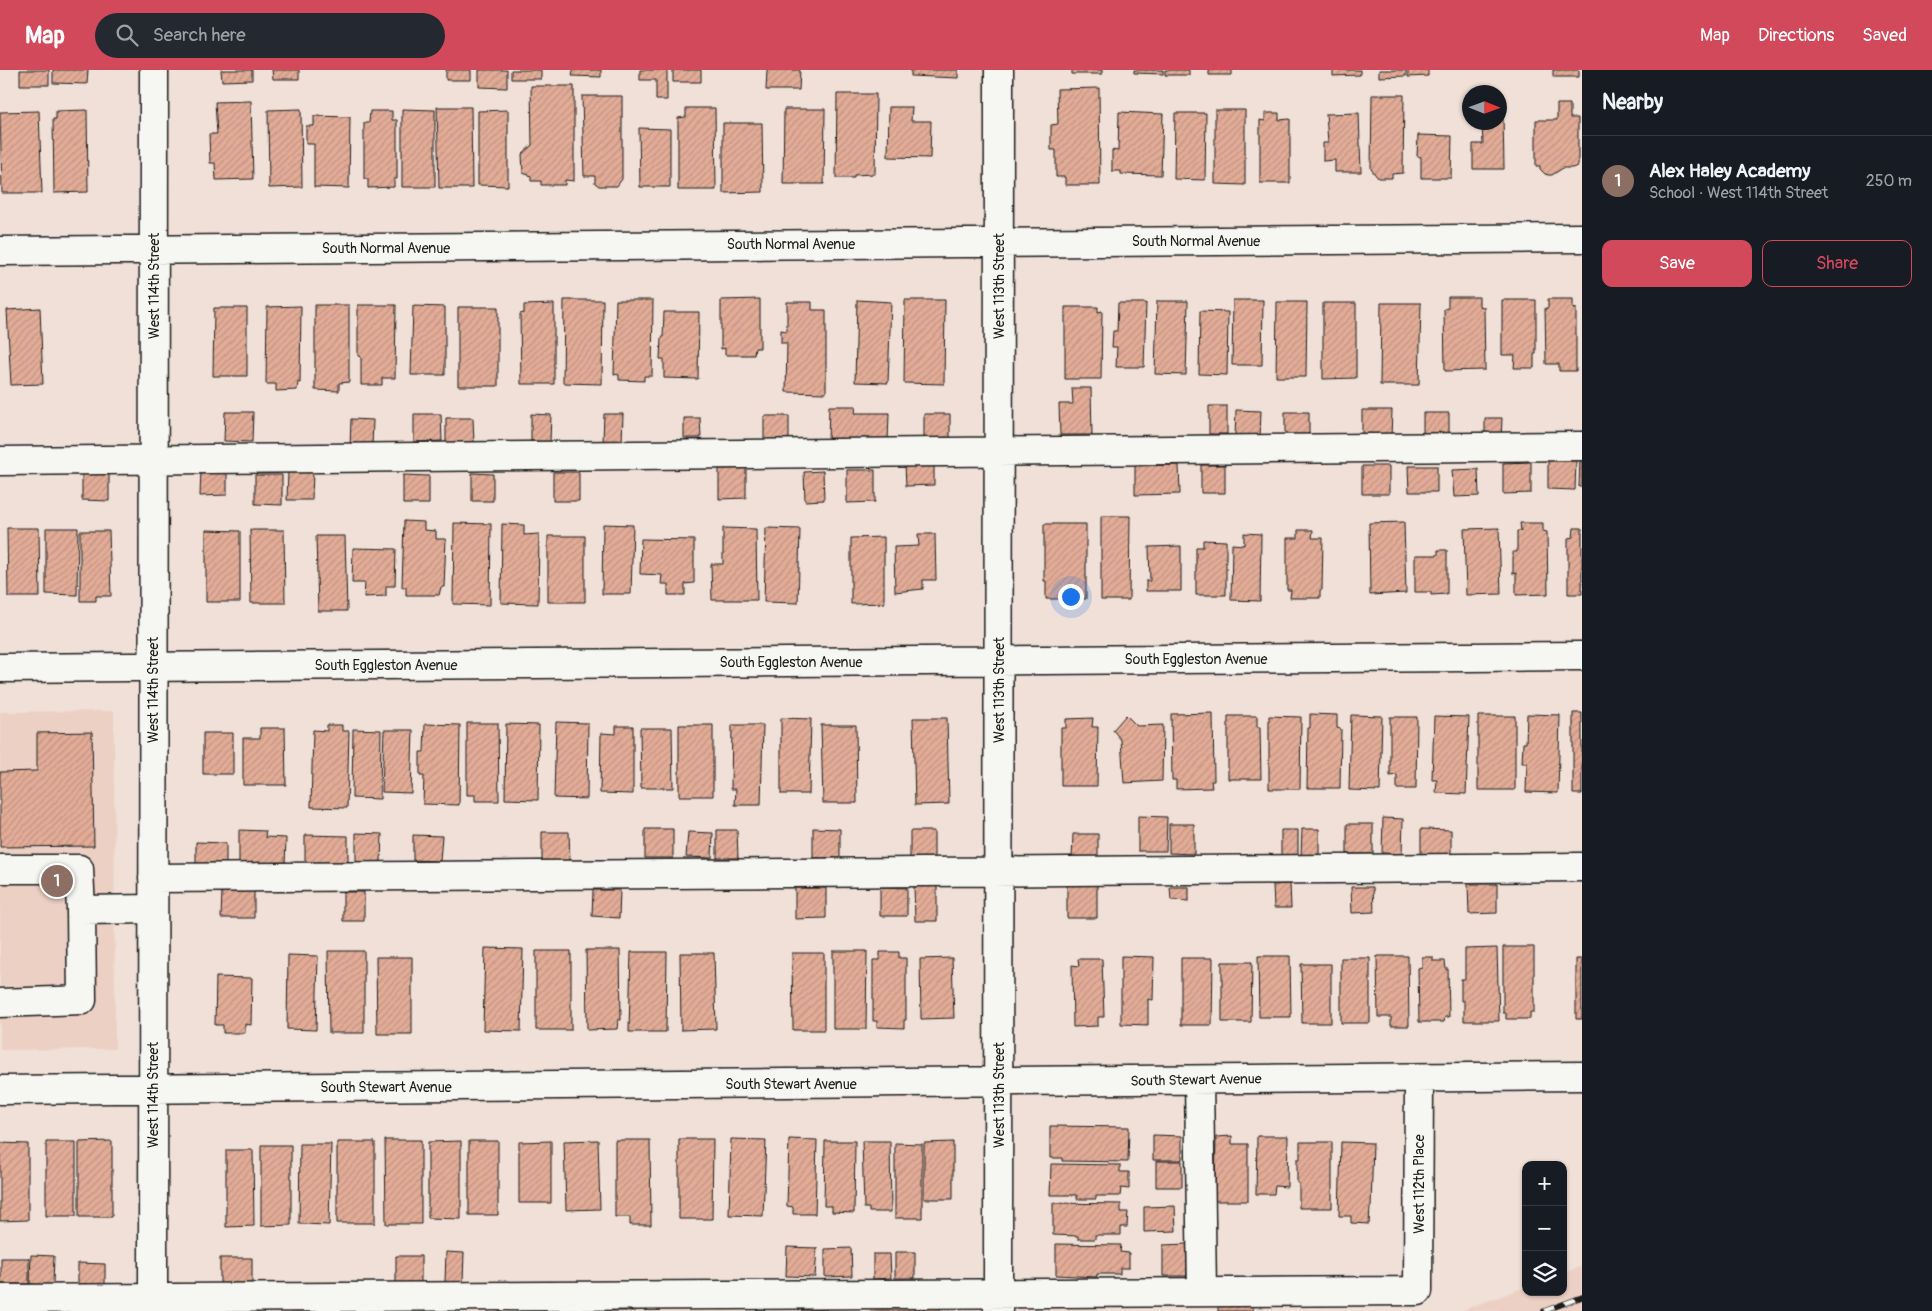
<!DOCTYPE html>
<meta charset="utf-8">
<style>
body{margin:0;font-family:Pangolin,sans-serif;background:#242831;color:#f1f3f6}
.controls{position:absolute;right:15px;bottom:15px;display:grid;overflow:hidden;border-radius:10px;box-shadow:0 1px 4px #0004}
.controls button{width:45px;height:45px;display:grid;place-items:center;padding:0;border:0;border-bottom:1px solid #363941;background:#171b24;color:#f1f3f6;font:25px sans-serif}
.compass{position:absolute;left:1462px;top:15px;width:45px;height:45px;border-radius:50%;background:#171b24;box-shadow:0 1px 4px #0004;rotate:91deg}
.you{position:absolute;left:1070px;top:526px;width:18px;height:18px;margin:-12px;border:4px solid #fff;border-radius:50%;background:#1a73e8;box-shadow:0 0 0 8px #1a73e833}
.badge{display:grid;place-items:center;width:32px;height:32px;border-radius:50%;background:#d1495b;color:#fff;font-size:16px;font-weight:700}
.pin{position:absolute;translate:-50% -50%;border:2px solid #fff;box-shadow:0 1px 5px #0006}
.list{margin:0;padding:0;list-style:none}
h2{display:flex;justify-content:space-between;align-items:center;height:65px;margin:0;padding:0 20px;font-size:21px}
h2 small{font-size:16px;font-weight:400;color:#9ea1a6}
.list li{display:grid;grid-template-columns:32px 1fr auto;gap:15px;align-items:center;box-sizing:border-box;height:90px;padding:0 20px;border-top:1px solid #363941}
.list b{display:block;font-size:19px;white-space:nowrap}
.list p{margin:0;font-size:16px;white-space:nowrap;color:#9ea1a6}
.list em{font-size:16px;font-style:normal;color:#9ea1a6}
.actions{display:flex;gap:10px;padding:15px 20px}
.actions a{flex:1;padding:11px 0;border:1px solid #d1495b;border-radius:10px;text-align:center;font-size:18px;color:#d1495b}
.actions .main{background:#d1495b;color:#fff}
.icon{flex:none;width:28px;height:28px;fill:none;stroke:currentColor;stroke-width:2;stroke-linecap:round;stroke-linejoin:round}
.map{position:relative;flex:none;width:1582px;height:1241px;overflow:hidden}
header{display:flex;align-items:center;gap:30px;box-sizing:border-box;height:70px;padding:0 25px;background:#d1495b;color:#fff}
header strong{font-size:24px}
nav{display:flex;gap:28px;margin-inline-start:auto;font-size:18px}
.search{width:350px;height:45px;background:#242831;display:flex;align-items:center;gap:12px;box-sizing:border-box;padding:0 18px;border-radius:28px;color:#9ea1a6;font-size:19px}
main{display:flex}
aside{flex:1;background:#171b24}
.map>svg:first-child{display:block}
</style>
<header>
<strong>Map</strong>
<div class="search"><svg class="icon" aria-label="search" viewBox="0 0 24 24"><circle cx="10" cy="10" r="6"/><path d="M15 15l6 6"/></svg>Search here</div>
<nav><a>Map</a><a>Directions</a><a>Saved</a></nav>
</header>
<main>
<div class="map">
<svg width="1582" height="1241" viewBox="0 0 1582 1241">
<defs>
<pattern id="building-hatch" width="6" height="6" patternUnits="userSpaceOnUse" patternTransform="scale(1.25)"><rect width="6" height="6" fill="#e2ac97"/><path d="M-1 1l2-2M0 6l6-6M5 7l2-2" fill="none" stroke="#c19382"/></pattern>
</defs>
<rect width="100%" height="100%" fill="#f0e0d7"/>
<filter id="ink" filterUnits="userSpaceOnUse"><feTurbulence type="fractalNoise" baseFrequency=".02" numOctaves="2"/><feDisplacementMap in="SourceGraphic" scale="10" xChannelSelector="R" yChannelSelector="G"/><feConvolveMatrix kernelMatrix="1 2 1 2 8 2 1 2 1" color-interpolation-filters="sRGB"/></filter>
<g filter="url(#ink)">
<!-- built -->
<path fill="#ecd0c4" d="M114,641L115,979L0,980V642Z
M1582,1196V1241H1460L1526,1217V1222H1563V1203Z"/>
<!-- building -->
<path fill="url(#building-hatch)" stroke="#1c1c1c" d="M20,0H49V15H20Z
M53,0H88L87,14L53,13Z
M221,0H252V10L222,11Z
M272,0H299V9H273Z
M446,0H471V10H446Z
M479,0H507V18L479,17Z
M511,0H541V9H511Z
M573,0H601V7L572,6Z
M640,0H667V30H656V10H640Z
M673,0H701V12H673Z
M767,0H800L799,20H766Z
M911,0H958V8L911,6Z
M1072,0H1102V4H1072Z
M1134,0H1163V4L1134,3Z
M1165,0H1189V5H1165Z
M1209,0H1232V5H1209Z
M1333,0H1360V5L1333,6Z
M1379,0H1406V6L1379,7Z
M1408,0H1428V6L1408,7Z
M1553,0H1579V7H1553Z
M531,16H574V111L565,110V115H541V111H531V106L523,103L522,84L532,75Z
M1099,18L1100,115H1065V107H1056V80H1051V55L1058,54L1057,19Z
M837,24H876L875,104L854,105V108H836Z
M1372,25H1404L1403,103L1392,104V108H1378L1371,99Z
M582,26H622V109L617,116H599L595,113V106H584Z
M251,31L253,109L216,110L215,93H210L209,64H217L215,32Z
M1557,34H1570V48H1578V96L1572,98H1563L1552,105H1548L1545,104L1540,99V96H1536V50H1557Z
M437,37H471L472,118H439Z
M889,37H912L911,51H931L930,88L888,87Z
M686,38H715L716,120H678V48L686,47Z
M301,39L302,117L269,118L268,40Z
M402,39L435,40V117H402Z
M784,39H825L824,114H783Z
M87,40L88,122L54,123L53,49H56V41Z
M508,40V116L478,115V41Z
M1215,40H1245V115L1215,114Z
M39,41L42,123H2L0,42Z
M370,41H392V50H397V109H394V117L368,118V109H364V53H369Z
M1119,42L1163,44L1161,105L1121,104V101H1112V80L1118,81Z
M1175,43H1206L1205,110L1174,109Z
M1265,43H1279V50L1290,49V113H1260V50L1265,51Z
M1359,43L1361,102H1335V90L1323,91V73H1328L1326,44Z
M1500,45H1503L1504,99H1473V74H1483L1482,52H1500Z
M314,46L350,47L349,118L314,117V74H306V56H314Z
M723,53H762L763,122L723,123Z
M639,58L670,59V117H640Z
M1418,65L1452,66L1451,108H1421V87L1417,86Z
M1448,227H1479V236L1484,237L1485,300L1445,301L1444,239L1448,238Z
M760,229V278H755L754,285H725V278L721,279V230Z
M1548,229H1573V239L1576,238V301H1559V294H1546L1545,238H1548Z
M564,230H603L602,314L563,313Z
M616,230H653L652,306H644V311L619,310V305L614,304Z
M857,230L891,232L888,313L855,312Z
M905,230H945L944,314L904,313Z
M1233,230H1263L1262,295H1232Z
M1502,230H1536V284H1534V298H1514L1515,285H1502Z
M1157,231H1188L1186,305L1155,304Z
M787,232H812V240H826V323L786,322L787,273H781V260L787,261Z
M1277,232H1307L1306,307H1276Z
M1118,233H1146L1144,297H1116L1117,277H1112L1113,261H1117Z
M1323,233H1356V308L1323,309Z
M1381,233H1421L1419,315H1380Z
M554,234V314H521L520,244L524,243V235Z
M315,235H349V312L339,313V321L315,320Z
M358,235H396L395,308H382V315H361V287L358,286Z
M301,236L300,313L298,312L297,320L276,321V314H266L267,237Z
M413,236L445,237V305H411Z
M458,237H498V316H458Z
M1065,237H1098V242L1102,241L1101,309H1065Z
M40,238L43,314L11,315L7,240Z
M214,238H247V306H213Z
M1200,241L1228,242L1227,305L1199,304Z
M664,242H699L698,309L664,308V289H660L661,268H663Z
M1072,318H1091L1092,365H1060L1059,334H1073Z
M829,336H856L855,343H889L888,372L828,371Z
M1209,336H1227V364H1209Z
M1236,340L1261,341L1260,368L1235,367Z
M1362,340H1392L1391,368H1362Z
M225,342H253L252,372L224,371Z
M1285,342H1309V369H1285Z
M1423,343H1449V370H1423Z
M414,344H441L442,371L414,372Z
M531,344L551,345L550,372L531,371Z
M604,344H623L622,372H603Z
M924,344H950V373H924Z
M764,346H789V374H764Z
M446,348H473L474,374L446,375Z
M684,348H700L701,368H684Z
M1485,348H1502L1501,370L1485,369Z
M351,349L373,350L372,377H350Z
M1580,388H1582V417H1579Z
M1548,390L1576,391L1575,420L1548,419Z
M1531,392V423L1503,424V393Z
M934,394V415L906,416L905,395Z
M1179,395L1180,424L1135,425V396Z
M1201,395H1225V423H1201Z
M1362,396H1389V424H1362Z
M1408,396H1437V422H1409Z
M746,398V428L719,429V399Z
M201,399H227V425L200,426Z
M1478,399L1479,426L1454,427L1452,400Z
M847,400H875V432L847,433Z
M82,401H109V431L82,430Z
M288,401H313L312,430H287Z
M823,401L824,430L805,431L804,402Z
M553,402H579V431H553Z
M472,403L493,404V431H472Z
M255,405H282V435L255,434Z
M403,405L429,406V434H403Z
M1101,446H1130L1129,530H1101Z
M404,451L424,452V460L436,461V469H446L444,517H441L439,525H406V517H402Z
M1404,452L1406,523L1370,525L1369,453Z
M454,453L491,454L490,535L453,534Z
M1520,453H1543V461L1547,462L1548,524L1516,525V503L1513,504V482H1517V461H1521Z
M502,454L524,455V465L539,464L538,534L501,533Z
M603,454L633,455L631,524H602Z
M1044,454H1086V529H1046V511H1044Z
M7,458H39L40,527H8Z
M46,458H78L77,525L46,524Z
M723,458L756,459L757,530H712L711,494H723Z
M766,458L800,459L798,533L764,532Z
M1499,458L1501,524L1466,525L1464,459Z
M1574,458H1582V524H1568V468L1573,467Z
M206,460L240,461V532H206Z
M250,460H284L285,533H251Z
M1298,460H1313L1312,468H1323L1322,520H1320V528H1290L1291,520H1287V468H1298Z
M80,461H109L111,526H96V531H80Z
M1244,463L1261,464L1260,531L1231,530L1232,474L1244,475Z
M918,464H935L936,510H923V519L895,522L894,477L919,476Z
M316,466H345L347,541H318Z
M548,466H585V532H548Z
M884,467V533L851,534V468Z
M641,469L694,470V513L685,514V525H668V514H661L662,505L640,504Z
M1203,470L1226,471V525H1196V477H1203Z
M1181,476V521H1146V511H1150L1149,477Z
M353,478L396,479L395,516H386V526L364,527L365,513H352Z
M1438,480H1447V524L1431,525V522H1415V485H1438Z
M1213,643L1214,711H1211L1212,718L1176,719V710H1172L1171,644Z
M1573,643H1582V724H1573Z
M1310,644L1337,645V658L1341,659L1340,718H1307L1308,658H1310Z
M1527,644L1560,645L1558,723L1526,722L1527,693H1522L1523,673H1526Z
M1126,645L1137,656L1163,655L1162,711L1124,713L1121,670L1113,660Z
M1351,645L1382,646L1380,721L1349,720Z
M1228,646H1257V657H1260L1261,709H1228Z
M1269,646L1301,647L1300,719H1269Z
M1434,646L1469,647L1466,724L1436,723L1437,710H1432Z
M1478,646H1515V720H1478Z
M1390,647H1417L1416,719H1397V705L1390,706Z
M781,648L811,649L809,724H781Z
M913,648H947L949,734L915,735Z
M1093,648L1092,657H1098L1097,716H1061V658H1066V649Z
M556,652L588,653L587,729L554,728Z
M467,653H498L499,731H475V725H467Z
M425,654L460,655L459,735L423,734L424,706H420V682H424Z
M506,654L539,655L538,730L505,729Z
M327,655H342V661H349L347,738L311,737L313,660L327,661Z
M679,655H713V726H679Z
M732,655H763L761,735H735L736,719H731Z
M821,655H856L857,733H823Z
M616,656H633V724L600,723L601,663L616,664Z
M260,658H285L286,715H243V668H260Z
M640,658H672L673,718H641Z
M353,659L381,660L380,729L352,728Z
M384,660H413L411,723L382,722Z
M92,662L94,776L0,777V702L37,701V663Z
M203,663H233V704H203Z
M1138,746L1167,747L1166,781H1138Z
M1383,748L1403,749L1402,784L1382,783Z
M1169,754H1194V784L1169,783Z
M1347,754H1373V784H1347Z
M813,758L840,759V788H813Z
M645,759H673V788H645Z
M1302,759H1319V787H1301Z
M1421,759L1451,760V790H1421Z
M239,760L266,761L265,767L286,768L285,796L239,795Z
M717,760H737L738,788H717Z
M1281,760H1298V787H1281Z
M910,761H934V788H910Z
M542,762H569L570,793H542Z
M688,762L713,763L712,788L686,787Z
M356,763L382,764L381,792H356Z
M1073,764H1098V791L1072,790Z
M305,765L348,766V795L305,794Z
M413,765L442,766L440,791L413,790Z
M196,772L226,773V799L196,798Z
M1290,814L1291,838H1274L1273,815Z
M1468,814H1497V843L1469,844Z
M1067,815H1097V848H1067Z
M914,816H937V851H915Z
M880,817L907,818V846H880Z
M1170,817H1189V831L1171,830Z
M1351,817H1373L1374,842L1352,843Z
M795,818H826V848L795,849Z
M222,820L254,821V848H221Z
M593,820H620L619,848L592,846Z
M343,822H364V851H343Z
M1503,877H1534V942H1530V949H1506V943H1503Z
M485,878L523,879L521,961L483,960Z
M1497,878L1499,951H1464V931H1461V909H1465V879Z
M586,880H620L621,950H618L617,959L587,960Z
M328,881H364V963H329Z
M536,881H571V960H536Z
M833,881H867L866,959H833Z
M631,882H667L666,962H629Z
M880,882H899V888H906V950H904V958L877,957V951H873V890H880Z
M680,883H714L716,959L681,960Z
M792,883H824V960H793Z
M288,885L318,886L316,960L287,959Z
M1121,886L1154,887L1153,930L1148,929V955L1121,954Z
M1258,886H1290L1291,947H1259Z
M1377,886H1408L1409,956H1391V947H1378Z
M376,887H412V964H377Z
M1422,887H1433V891H1445L1446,899H1448L1449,947H1445L1444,952H1419L1418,898L1422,897Z
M952,888L954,948L921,949L920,889Z
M1181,888H1213L1212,955H1181Z
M1341,888H1370V953H1341Z
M1078,889H1102L1104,947H1098V956L1073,957L1072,895L1079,896Z
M1576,889H1582V949H1576Z
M1222,892H1252L1251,952H1222Z
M1301,894H1331V953H1302Z
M216,907L252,908L251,955L245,954V963H223V955H215Z
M1050,1056L1129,1057L1128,1092L1062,1091V1088H1050Z
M1153,1065L1182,1066V1090H1153Z
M1232,1066V1074H1248V1131H1215L1216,1067Z
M1257,1066H1288L1287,1117L1275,1116L1274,1124H1256Z
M679,1069H713L712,1149H679Z
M731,1069L766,1070L763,1146L729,1145Z
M789,1069L817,1070L815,1144H793V1137L787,1136Z
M385,1070H421V1154H386Z
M598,1070L600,1139L566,1140L564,1071Z
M615,1070H650L651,1155H630V1147H615Z
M112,1071V1147H79V1072Z
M461,1071V1149L428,1148V1072Z
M469,1071H498V1145H469Z
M551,1071V1133H519V1072Z
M825,1071H855L854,1143L832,1142V1136H824Z
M862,1071H890L891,1142H869V1138H864Z
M46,1072H76V1146H46Z
M337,1072H375V1153H337Z
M953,1072V1129H924V1073Z
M1300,1072H1332V1138H1299V1113H1297V1089H1300Z
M1341,1072L1373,1073L1371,1137H1370L1369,1154L1351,1153V1146H1339Z
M0,1073L28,1074V1150L0,1151Z
M895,1073L922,1074V1148H895Z
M300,1074H331L329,1155L299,1154Z
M261,1075H291V1155L261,1156Z
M226,1080H253L254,1156L226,1157Z
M1156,1091H1182V1117H1156Z
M1051,1094L1120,1095V1102H1129V1119L1121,1118L1120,1126H1096V1129H1077V1125H1050Z
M1053,1133L1121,1134V1142H1128L1127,1157H1121V1165H1095V1169H1078V1166L1053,1165Z
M1175,1136L1176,1161L1144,1162V1137Z
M1056,1174L1121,1175L1120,1182L1129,1183V1198H1120V1204H1097V1207L1056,1205Z
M1187,1174V1206H1163V1175Z
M787,1177L817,1178L815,1207L786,1206Z
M851,1178L852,1206L825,1207V1179Z
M446,1182L464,1183L463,1212H445Z
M895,1182H915V1208H895Z
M873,1184H890L891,1208L873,1209Z
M31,1185L54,1186L53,1215L30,1214Z
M396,1186H421V1213H396Z
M1,1188H29V1214H1Z
M220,1188H252V1215H220Z
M78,1193L105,1194V1216H78Z
M1218,1232L1253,1233V1241H1218Z
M608,1235H636V1241H608Z
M940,1236V1241H870L869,1237Z
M801,1238H826V1241H801Z"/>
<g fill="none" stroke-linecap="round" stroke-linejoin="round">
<defs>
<path id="minor" d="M0,181L1582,168
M0,391L1582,376
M0,598L1582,586
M0,799H79L81,840L153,839
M153,808L1582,797
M0,933L82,930L81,840
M1199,1010L1202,1222
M0,1020L1582,1006
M0,1229L1418,1221L1419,1008
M153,1241L154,0
M998,1241L999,0"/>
</defs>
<!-- minor casing -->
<use href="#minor" stroke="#1c1c1c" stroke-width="31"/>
<!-- minor -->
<use href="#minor" stroke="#f6f6f2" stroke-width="28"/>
<defs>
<path id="rail" d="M1544,1241L1582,1227"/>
</defs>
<!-- rail casing -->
<use href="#rail" stroke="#1c1c1c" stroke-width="5.5"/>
<!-- rail -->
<use href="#rail" stroke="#f6f6f2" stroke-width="4" stroke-dasharray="11" stroke-linecap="butt"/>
</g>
</g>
<g text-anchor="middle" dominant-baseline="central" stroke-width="4" stroke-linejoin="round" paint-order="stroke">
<!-- street labels -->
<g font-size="14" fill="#1c1c1c" stroke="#f6f6f2">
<text x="1196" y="171">South Normal Avenue</text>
<text x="791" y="174">South Normal Avenue</text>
<text x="386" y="178">South Normal Avenue</text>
<text transform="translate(154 216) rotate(-90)">West 114th Street</text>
<text transform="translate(999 216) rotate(-90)">West 113th Street</text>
<text x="1196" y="589">South Eggleston Avenue</text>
<text x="791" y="592">South Eggleston Avenue</text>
<text x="386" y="595">South Eggleston Avenue</text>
<text transform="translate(153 620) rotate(-90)">West 114th Street</text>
<text transform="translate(999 620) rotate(-90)">West 113th Street</text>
<text transform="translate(1196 1010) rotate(-1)">South Stewart Avenue</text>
<text x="791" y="1014">South Stewart Avenue</text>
<text x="386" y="1017">South Stewart Avenue</text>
<text transform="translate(153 1025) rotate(-90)">West 114th Street</text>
<text transform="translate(999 1025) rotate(-90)">West 113th Street</text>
<text transform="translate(1419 1114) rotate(-90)">West 112th Place</text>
</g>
</g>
</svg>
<div class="controls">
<button>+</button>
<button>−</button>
<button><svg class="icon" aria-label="layers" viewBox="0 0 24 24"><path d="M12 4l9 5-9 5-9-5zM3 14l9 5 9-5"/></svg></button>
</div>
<svg class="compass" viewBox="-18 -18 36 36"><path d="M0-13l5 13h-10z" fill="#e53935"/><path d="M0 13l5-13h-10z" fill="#9ea1a6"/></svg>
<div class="you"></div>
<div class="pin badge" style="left:57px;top:811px;background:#8d6e63">1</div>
</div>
<aside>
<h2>Nearby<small></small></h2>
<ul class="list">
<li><span class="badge" style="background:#8d6e63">1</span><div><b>Alex Haley Academy</b><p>School · West 114th Street</p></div><em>250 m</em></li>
</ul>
<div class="actions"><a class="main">Save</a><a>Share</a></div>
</aside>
</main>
